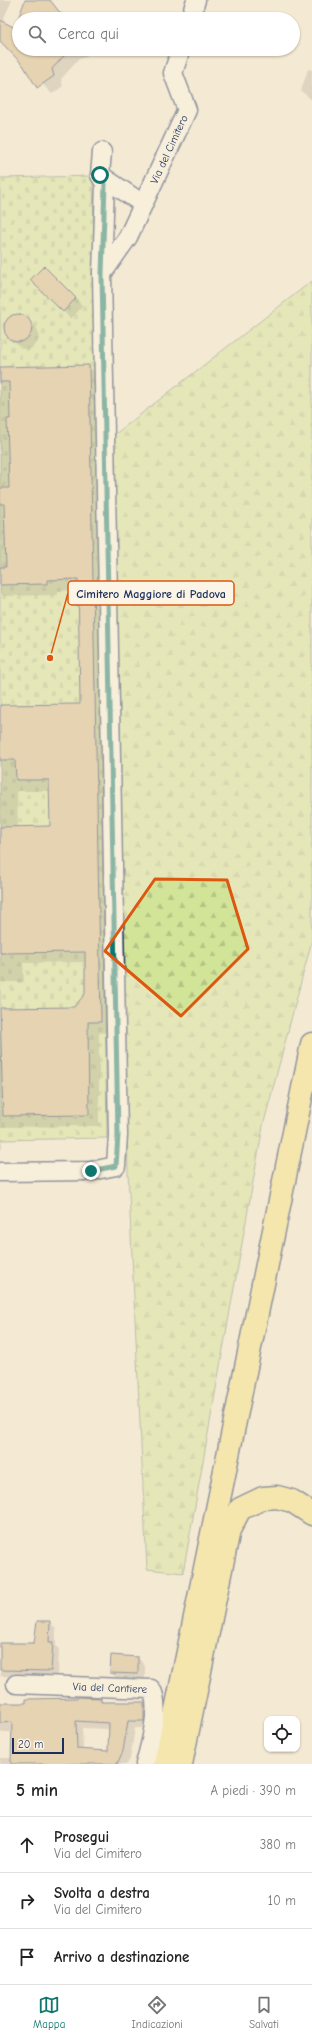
<!DOCTYPE html>
<html lang="it">
<meta charset="utf-8">
<style>
body{margin:0;font-family:"Comic Neue",sans-serif;background:#f2f2f2;color:#222}
.controls{position:absolute;right:12px;bottom:12px;display:grid;overflow:hidden;border-radius:8px;box-shadow:0 1px 3px #0004}
.controls button{width:36px;height:36px;display:grid;place-items:center;padding:0;border:0;border-bottom:1px solid #e0e0e0;background:#fff;color:#222;font:20px sans-serif}
.scale{position:absolute;left:12px;bottom:10px;width:52px;box-sizing:border-box;padding-left:4px;border:2px solid #1b2f5e;border-top:0;font-size:11px;line-height:14px;white-space:nowrap;color:#1b2f5e;-webkit-text-stroke:3px #fcf5e5;paint-order:stroke}
.stop{position:absolute;width:12px;height:12px;margin:-9px;border:3px solid #0f766e;border-radius:50%;background:#fff}
.stop.end{background:#0f766e;border-color:#fff;box-shadow:0 1px 4px #0008}
.list{margin:0;padding:0;list-style:none}
h2{display:flex;justify-content:space-between;align-items:center;height:52px;margin:0;padding:0 16px;font-size:17px}
h2 small{font-size:13px;font-weight:400;color:#767676}
.list li{display:grid;grid-template-columns:26px 1fr auto;gap:12px;align-items:center;box-sizing:border-box;height:56px;padding:0 16px;border-top:1px solid #e0e0e0}
.list b{display:block;font-size:15px;white-space:nowrap}
.list p{margin:0;font-size:13px;white-space:nowrap;color:#767676}
.list em{font-size:13px;font-style:normal;color:#767676}
.icon{flex:none;width:22px;height:22px;fill:none;stroke:currentColor;stroke-width:2;stroke-linecap:round;stroke-linejoin:round}
.map{position:relative;flex:none;width:312px;height:1764px;overflow:hidden}
.search{position:absolute;background:#fff;box-shadow:0 1px 3px #0004;left:12px;right:12px;top:12px;height:44px;display:flex;align-items:center;gap:10px;box-sizing:border-box;padding:0 14px;border-radius:22px;color:#767676;font-size:15px}
.sheet{height:220px;background:#fff}
nav{display:flex;justify-content:space-around;align-items:center;box-sizing:border-box;height:56px;border-top:1px solid #e0e0e0;background:#fff;font-size:11px;color:#767676}
nav a{display:grid;justify-items:center;gap:2px}
nav .on{color:#0f766e}
.map>svg:first-child{display:block}
</style>
<div class="map">
<svg width="312" height="1764" viewBox="0 0 312 1764">
<defs>
<pattern id="forest-firs" width="22" height="20" patternUnits="userSpaceOnUse"><rect width="22" height="20" fill="#d2e498"/><path d="M5 1l3.5 6h-7zM16 11l3.5 6h-7z" fill="#b4c485"/></pattern>
<pattern id="cemetery-stones" width="16" height="16" patternUnits="userSpaceOnUse"><rect width="16" height="16" fill="#d2e498"/><path d="M2 7V4a2 2 0 0 1 4 0v3zM10 15v-3a2 2 0 0 1 4 0v3z" fill="#b4c485"/></pattern>
</defs>
<rect width="100%" height="100%" fill="#f4e9d3"/>
<filter id="ink" filterUnits="userSpaceOnUse"><feTurbulence type="fractalNoise" baseFrequency=".025" numOctaves="2"/><feDisplacementMap in="SourceGraphic" scale="8" xChannelSelector="R" yChannelSelector="G"/><feConvolveMatrix kernelMatrix="1 2 1 2 8 2 1 2 1" color-interpolation-filters="sRGB"/></filter>
<g filter="url(#ink)">
<!-- forest -->
<path fill="url(#forest-firs)" stroke="#768a7b" d="M312,281V940L263,1126L183,1573L147,1569L128,1172L114,435Z"/>
<!-- cemetery -->
<path fill="url(#cemetery-stones)" stroke="#768a7b" d="M93,176L107,1138L0,1140V178Z"/>
<!-- shadow -->
<path fill="#0003" fill-rule="evenodd" d="M0,0H12L2,22L15,29L19,19V49H90L86,57L79,59L61,79L63,86L52,94L0,41Z
M26,0H49L66,19H19Z
M308,69L312,70V100L301,91Z
M44,267L83,306L71,319L32,280Z
M22,315L37,328L39,339L32,348L26,350L21,348L7,335L6,323L11,317Z
M89,366L100,377L111,1032L99,1033V1126L1,1127L2,1149H0V1009L74,1008L86,994V962L23,963L24,982H0V706L81,705L79,590L58,591V595L4,596L0,593V368ZM17,791H50L51,827L18,828Z
M50,1622L56,1629V1646L59,1649L58,1678L0,1676V1644H35Z
M138,1658L145,1666V1681L119,1680L111,1673Z
M100,1699L105,1703H144L151,1710V1728H135L130,1759L127,1764H0V1758H12L13,1732H0V1704H27ZM82,1728L110,1729L109,1752L83,1751Z"/>
<!-- building -->
<path fill="#d5b98a" stroke="#1b2f5e" fill-rule="evenodd" d="M25,0H50L65,19H18Z
M0,20L19,30V49H70L52,69L54,76L37,88L23,65L0,41Z
M44,266L76,298L63,312L30,280Z
M4 328a14 14 0 1 1 28 0a14 14 0 1 1-28 0Z
M89,365L101,1022H88L89,1115L3,1116L0,1008L74,1007L85,994V952L0,953V827L50,826L49,780H16L15,760H0V705L80,704L78,579L47,580V584L0,585V567H6L4,504H0V488H9L7,419H10L9,382H0V367Z
M37,1621H50L49,1642H53L51,1671L0,1670V1643H34Z
M111,1655L138,1657V1674L110,1673Z
M78,1697L101,1698V1702H144V1721H128L123,1751L117,1764H11L12,1722L0,1723V1703H26V1699L78,1698ZM76,1721L109,1723L108,1751L77,1749Z"/>
<g fill="none" stroke-linecap="round" stroke-linejoin="round">
<defs>
<g id="minor">
<path d="M190,19L196,0"/>
<path d="M100,175L143,204"/>
<path id="s1" d="M102,274L128,237L187,110L173,73L181,49"/>
<path d="M0,1172L91,1171L116,1166L118,1135L102,274L105,184L100,175L102,152"/>
<path id="s2" d="M16,1684L151,1689C162,1705 150,1746 145,1764"/>
</g>
<path id="trunk" d="M165,1764L312,1044
M181,1764L229,1530L240,1509L263,1498L277,1497L292,1501L312,1514"/>
</defs>
<!-- minor casing -->
<use href="#minor" stroke="#1b2f5e" stroke-width="21"/>
<!-- trunk casing -->
<use href="#trunk" stroke="#1b2f5e" stroke-width="25"/>
<!-- minor -->
<use href="#minor" stroke="#fcf5e5" stroke-width="18"/>
<!-- trunk -->
<use href="#trunk" stroke="#f6e281" stroke-width="22"/>
</g>
</g>
<g fill="none" stroke-linecap="round" stroke-linejoin="round" filter="url(#ink)">
<!-- route -->
<path stroke="#0f766e" stroke-width="5" d="M91,1171L116,1166L118,1135L102,274L105,184L100,175"/>
</g>
<!-- marked area -->
<path d="M0 0H312V1764H0ZM155,879L227,880L248,949L181,1016L105,951Z" fill="#f4e9d3" fill-opacity=".55" fill-rule="evenodd"/>
<path fill="none" stroke="#de5710" stroke-width="3" stroke-linejoin="round" d="M155,879L227,880L248,949L181,1016L105,951Z"/>
<g text-anchor="middle" dominant-baseline="central" stroke-width="3.5" stroke-linejoin="round" paint-order="stroke">
<!-- street labels -->
<g font-size="11" fill="#1b2f5e" stroke="#fcf5e5">
<text stroke="none"><textPath href="#s1" startOffset="142">Via del Cimitero</textPath></text>
<text stroke="none"><textPath href="#s2" startOffset="94">Via del Cantiere</textPath></text>
</g>
</g>
<!-- callouts -->
<path fill="none" stroke="#de5710" stroke-width="1.5" d="M50 658L68 593"/>
<circle fill="#de5710" stroke="#fcf5e5" stroke-width="1.5" cx="50" cy="658" r="4"/>
<rect fill="#fcf5e5" stroke="#de5710" stroke-width="1.5" x="68" y="581" width="166" height="24" rx="4"/>
<g font-size="12" text-anchor="middle" font-weight="bold" fill="#1b2f5e">
<text x="151" y="598">Cimitero Maggiore di Padova</text>
</g>
</svg>
<div class="controls">
<button><svg class="icon" aria-label="locate" viewBox="0 0 24 24"><circle cx="12" cy="12" r="6"/><path d="M12 2v4M12 18v4M2 12h4M18 12h4"/></svg></button>
</div>
<div class="scale">20 m</div>
<div class="stop" style="left:100px;top:175px"></div>
<div class="stop end" style="left:91px;top:1171px"></div>
<div class="search"><svg class="icon" aria-label="search" viewBox="0 0 24 24"><circle cx="10" cy="10" r="6"/><path d="M15 15l6 6"/></svg>Cerca qui</div>
</div>
<section class="sheet">
<h2>5 min<small>A piedi · 390 m</small></h2>
<ul class="list">
<li><svg class="icon" aria-label="ahead" viewBox="0 0 24 24"><path d="M12 20V5M6 11l6-6 6 6"/></svg><div><b>Prosegui</b><p>Via del Cimitero</p></div><em>380 m</em></li>
<li><svg class="icon" aria-label="right" viewBox="0 0 24 24"><path d="M7 20v-9h11M14 6l5 5-5 5"/></svg><div><b>Svolta a destra</b><p>Via del Cimitero</p></div><em>10 m</em></li>
<li><svg class="icon" aria-label="arrive" viewBox="0 0 24 24"><path d="M6 21V4h12l-3 4 3 4H6"/></svg><div><b>Arrivo a destinazione</b></div></li>
</ul>
</section>
<nav>
<a class="on"><svg class="icon" aria-label="map" viewBox="0 0 24 24"><path d="M3 6l6-2 6 2 6-2v14l-6 2-6-2-6 2zM9 4v14M15 6v14"/></svg>Mappa</a>
<a><svg class="icon" aria-label="directions" viewBox="0 0 24 24"><path d="M12 3l9 9-9 9-9-9zM9 14v-3h6M13 9l2 2-2 2"/></svg>Indicazioni</a>
<a><svg class="icon" aria-label="saved" viewBox="0 0 24 24"><path d="M7 4h10v16l-5-4-5 4z"/></svg>Salvati</a>
</nav>
